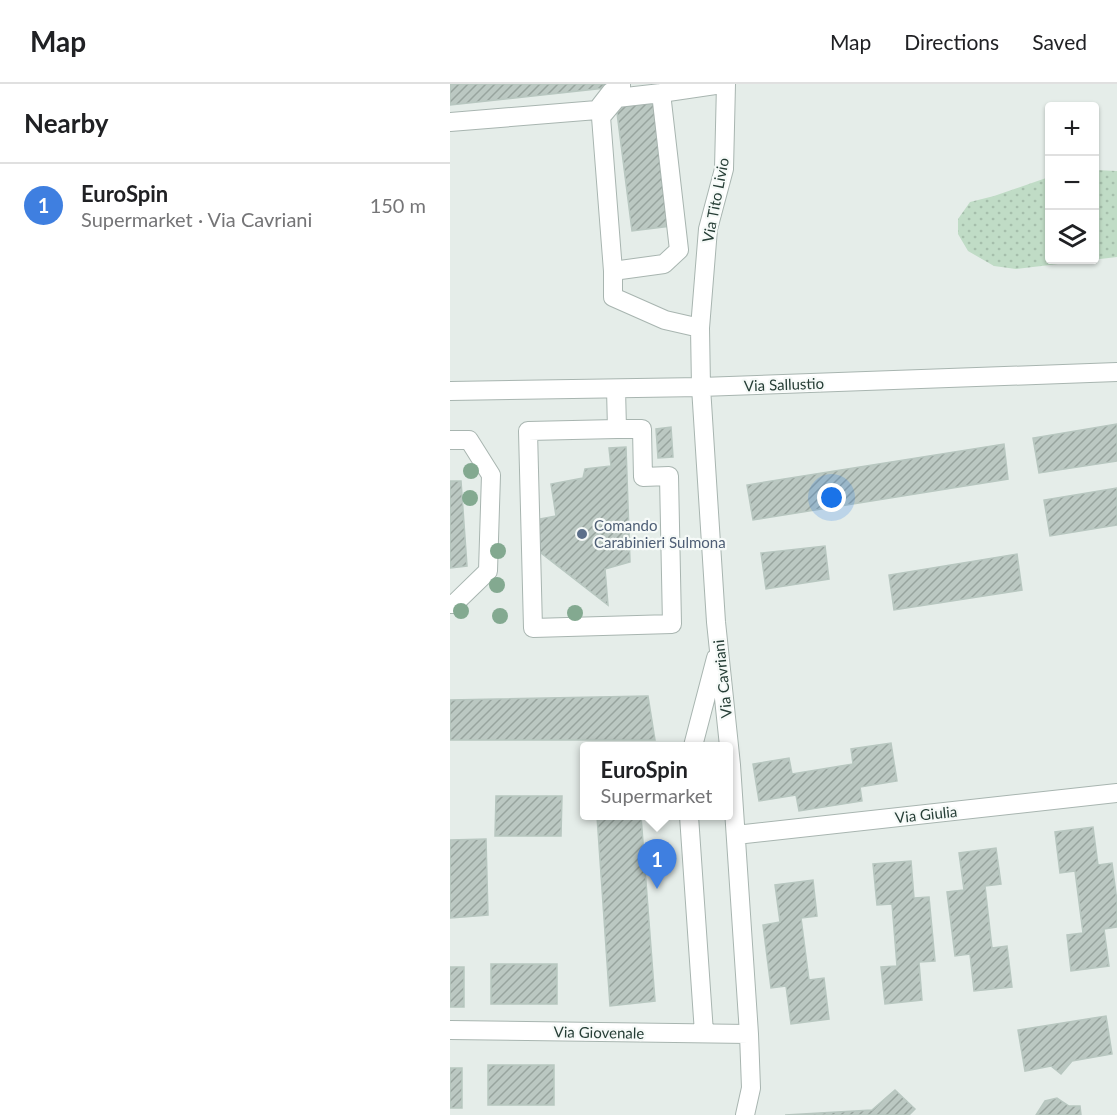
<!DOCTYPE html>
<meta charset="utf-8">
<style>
body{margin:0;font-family:Lato,sans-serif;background:#f6f6f6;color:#202124}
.controls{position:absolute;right:18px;top:18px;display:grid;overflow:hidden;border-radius:6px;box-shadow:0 2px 4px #0004}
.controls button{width:54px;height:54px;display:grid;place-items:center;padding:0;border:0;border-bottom:2px solid #e0e0e0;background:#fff;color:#202124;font:30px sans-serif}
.you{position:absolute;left:382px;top:414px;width:21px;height:21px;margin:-15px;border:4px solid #fff;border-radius:50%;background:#1a73e8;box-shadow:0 0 0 9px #1a73e833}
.badge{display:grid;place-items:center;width:39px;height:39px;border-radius:50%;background:#ea580c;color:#fff;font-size:20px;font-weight:700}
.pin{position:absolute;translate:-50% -50px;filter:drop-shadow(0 2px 3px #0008)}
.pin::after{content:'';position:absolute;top:32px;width:21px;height:18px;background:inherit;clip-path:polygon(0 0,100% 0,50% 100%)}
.popup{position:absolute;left:130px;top:658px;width:153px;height:78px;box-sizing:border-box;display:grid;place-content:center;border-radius:6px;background:#fff;filter:drop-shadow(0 2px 4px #0005);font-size:20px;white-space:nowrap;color:#757577}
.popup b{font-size:22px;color:#202124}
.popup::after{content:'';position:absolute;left:50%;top:100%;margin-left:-12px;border:12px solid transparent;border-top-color:#fff}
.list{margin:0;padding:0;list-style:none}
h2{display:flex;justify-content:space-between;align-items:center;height:78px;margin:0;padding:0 24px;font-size:26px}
h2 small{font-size:20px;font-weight:400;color:#757577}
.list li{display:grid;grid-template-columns:39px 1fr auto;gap:18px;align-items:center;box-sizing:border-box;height:84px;padding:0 24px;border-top:2px solid #e0e0e0}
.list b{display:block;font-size:22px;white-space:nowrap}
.list p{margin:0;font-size:20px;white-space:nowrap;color:#757577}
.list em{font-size:20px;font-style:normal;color:#757577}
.icon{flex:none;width:33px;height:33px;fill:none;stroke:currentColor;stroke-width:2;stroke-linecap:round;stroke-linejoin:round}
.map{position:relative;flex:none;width:667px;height:1031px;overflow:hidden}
header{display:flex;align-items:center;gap:36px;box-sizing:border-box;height:84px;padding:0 30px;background:#fff;border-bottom:2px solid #e0e0e0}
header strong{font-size:28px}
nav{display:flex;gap:33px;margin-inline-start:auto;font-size:21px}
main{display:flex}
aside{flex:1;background:#fff}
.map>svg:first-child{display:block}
</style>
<header>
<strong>Map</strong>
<nav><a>Map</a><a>Directions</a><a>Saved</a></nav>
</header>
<main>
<aside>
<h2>Nearby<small></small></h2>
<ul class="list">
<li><span class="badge" style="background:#3f7fe0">1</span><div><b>EuroSpin</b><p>Supermarket · Via Cavriani</p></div><em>150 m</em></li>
</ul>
</aside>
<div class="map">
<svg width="667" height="1031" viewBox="0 0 667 1031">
<defs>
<pattern id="grass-dots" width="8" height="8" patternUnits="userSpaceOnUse" patternTransform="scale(1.5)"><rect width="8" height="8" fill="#c0dcc6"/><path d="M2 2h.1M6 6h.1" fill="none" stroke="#a5beab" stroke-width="1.8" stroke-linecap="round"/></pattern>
<pattern id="building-hatch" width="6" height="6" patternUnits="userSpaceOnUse" patternTransform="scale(1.5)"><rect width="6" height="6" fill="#bbc8c2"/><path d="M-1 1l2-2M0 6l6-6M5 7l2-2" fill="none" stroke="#98a49e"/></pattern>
</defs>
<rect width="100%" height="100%" fill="#e5ede9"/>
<!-- grass -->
<path fill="url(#grass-dots)" d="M645,86L667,87V173L566,185L544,182L518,167L508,150V135L520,118L544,112L599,93L600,176H644Z"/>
<!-- building -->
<path fill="url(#building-hatch)" stroke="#b8c7c0" stroke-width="1.5" d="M0,0H163L164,3L0,21Z
M205,16L221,142L182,147L166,21Z
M667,340V377L589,389L583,354Z
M221,343L223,373L208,374L206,345Z
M554,360L558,395L303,436L297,401Z
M176,363L180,478L155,485L158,521L86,465L84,436L106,432L101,400L133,394L135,385L161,382L159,364Z
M0,397H11L17,482L0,484Z
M667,404V441L600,452L594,416Z
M375,462L379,495L316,505L311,469Z
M567,470L572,506L444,526L439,491Z
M198,612L205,656H0V616Z
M441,659L447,697L410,703L412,717L349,727L346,711L309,717L303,680L339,674L342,690L403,680L401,665Z
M46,712H112L111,752H45Z
M147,732H191L205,917L160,922Z
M643,743L648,781L662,779L667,817V843L654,845L659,882L621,887L617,851L633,849L625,787L610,789L605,748Z
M36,755L38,831L0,834V756Z
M546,764L551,800L535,802L542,864L557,862L562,903L524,907L520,870L505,872L497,808L514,806L509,769Z
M461,777L464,814L479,813L485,877L469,878L472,916L435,920L431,883L447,882L442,820L427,821L423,780Z
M363,796L367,832L351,834L359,896L374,894L379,935L341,940L336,902L321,904L313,841L330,838L325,801Z
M41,880H107V920H41Z
M0,883H14V923H0Z
M656,932L662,970L622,977L611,990L601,982L575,987L568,946Z
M38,981H104V1021H38Z
M0,984H12V1024H0Z
M445,1006L465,1025L459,1031H335L422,1026Z
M607,1014L619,1022H630L631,1031H586L595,1017Z"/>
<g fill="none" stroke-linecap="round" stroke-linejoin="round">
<defs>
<path id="minor" d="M276,0L274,85L258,145L250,244L251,303L266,538L281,681L299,950L301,1004L295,1031
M211,9L272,0
M0,38L147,26L161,8L171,7V0
M163,187L151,33L167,14L211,9L229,166L214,180L163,187V213L215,236L250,244
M166,305L167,345L78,347L83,544L222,540L219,392L193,393L192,345H167
M0,307L251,303L667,288
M0,356H19L41,391L38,487L4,520H0
M243,662L266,574
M239,732L254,949
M286,751L667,709
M0,946L299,950"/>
</defs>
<!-- minor casing -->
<use href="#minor" stroke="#a8b5b0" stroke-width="20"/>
<!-- minor -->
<use href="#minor" stroke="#fff" stroke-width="18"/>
</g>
<!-- trees -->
<g fill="#83a990">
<circle cx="21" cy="387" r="8"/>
<circle cx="20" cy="414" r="8"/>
<circle cx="48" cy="467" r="8"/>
<circle cx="47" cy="501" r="8"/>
<circle cx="11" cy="527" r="8"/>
<circle cx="125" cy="529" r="8"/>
<circle cx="50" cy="532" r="8"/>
</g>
<!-- markers -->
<circle fill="#5c6f8a" stroke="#f6faf8" stroke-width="2" cx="132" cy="450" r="6"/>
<g text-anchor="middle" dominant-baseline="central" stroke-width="4.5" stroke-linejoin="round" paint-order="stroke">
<!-- street labels -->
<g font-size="15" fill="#263e36" stroke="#f6faf8">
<text transform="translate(265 116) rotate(-79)">Via Tito Livio</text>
<text transform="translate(334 300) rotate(-2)">Via Sallustio</text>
<text transform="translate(272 595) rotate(-96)">Via Cavriani</text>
<text transform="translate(476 730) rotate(-6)">Via Giulia</text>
<text transform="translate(149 948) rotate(1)">Via Giovenale</text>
</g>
<!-- service labels -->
<g font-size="15" fill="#4e5e75" stroke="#f6faf8" text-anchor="start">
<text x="144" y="441">Comando<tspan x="144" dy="17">Carabinieri Sulmona</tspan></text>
</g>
</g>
</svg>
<div class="controls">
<button>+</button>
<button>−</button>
<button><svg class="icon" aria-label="layers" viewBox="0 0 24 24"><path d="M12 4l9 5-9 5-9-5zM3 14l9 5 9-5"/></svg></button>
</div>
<div class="you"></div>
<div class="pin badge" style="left:207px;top:805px;background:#3f7fe0">1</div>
<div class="popup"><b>EuroSpin</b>Supermarket</div>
</div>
</main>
